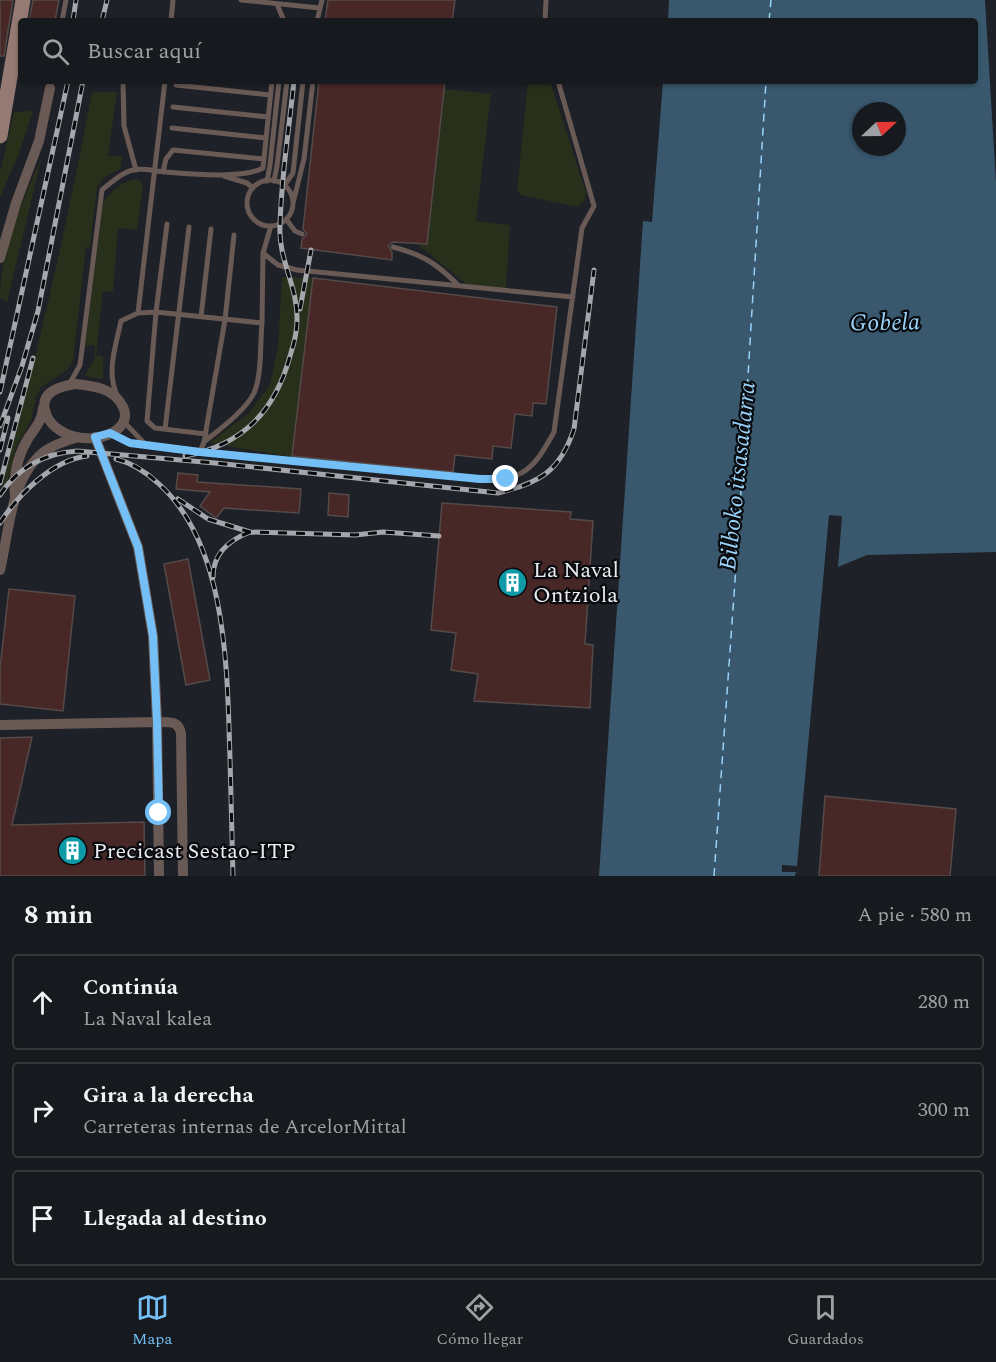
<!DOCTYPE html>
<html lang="es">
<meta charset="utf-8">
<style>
body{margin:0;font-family:Spectral,serif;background:#23262a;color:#f1f3f6}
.compass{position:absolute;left:852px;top:102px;width:54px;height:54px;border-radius:50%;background:#16191d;box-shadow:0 2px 4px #0004;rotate:68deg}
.stop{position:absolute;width:18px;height:18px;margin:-14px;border:4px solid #74c0f6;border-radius:50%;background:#fff}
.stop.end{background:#74c0f6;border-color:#fff;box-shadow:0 2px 6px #0008}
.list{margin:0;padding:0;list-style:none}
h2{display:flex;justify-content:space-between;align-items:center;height:78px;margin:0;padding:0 24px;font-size:26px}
h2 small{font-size:20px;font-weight:400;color:#9ea0a4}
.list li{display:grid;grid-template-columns:39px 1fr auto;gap:18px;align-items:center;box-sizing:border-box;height:96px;margin:0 12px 12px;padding:0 12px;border:2px solid #35383b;border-radius:6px}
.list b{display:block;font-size:22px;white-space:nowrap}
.list p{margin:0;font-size:20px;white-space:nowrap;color:#9ea0a4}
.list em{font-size:20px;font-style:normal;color:#9ea0a4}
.icon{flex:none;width:33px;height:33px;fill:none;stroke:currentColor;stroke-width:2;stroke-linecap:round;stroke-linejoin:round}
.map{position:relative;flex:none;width:996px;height:876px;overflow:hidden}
.search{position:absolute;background:#16191d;box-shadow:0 2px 4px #0004;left:18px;right:18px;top:18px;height:66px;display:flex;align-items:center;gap:15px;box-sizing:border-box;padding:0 21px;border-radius:6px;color:#9ea0a4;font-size:22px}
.sheet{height:402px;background:#16191d}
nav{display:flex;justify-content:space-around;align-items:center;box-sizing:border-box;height:84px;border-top:2px solid #35383b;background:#16191d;font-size:16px;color:#9ea0a4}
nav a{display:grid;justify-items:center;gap:3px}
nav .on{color:#74c0f6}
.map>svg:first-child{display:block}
</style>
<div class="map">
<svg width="996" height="876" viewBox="0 0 996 876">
<rect width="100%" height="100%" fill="#1e2127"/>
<!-- green -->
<path fill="#282f1a" d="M528,81H550L586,192L585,200L578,207L521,195L517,190Z
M444,89L491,94L476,221L510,225L506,288L470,287L416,243L427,244Z
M92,92H117L108,156H122L121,168L104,178L97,187L90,247H86L73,361L67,370L41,387L36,397L31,421L16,447L8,481L1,488C37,357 67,225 92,92Z
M33,111L18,156L0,197V172L14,112Z
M42,156L7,302L0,298C0,249 23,200 42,156Z
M136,179L140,180L143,185L137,230L118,228L113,292L103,291L96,355L103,356V379L85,376L95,357V345L85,346L103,202C113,191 121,181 136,179Z
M282,277L313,278L292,457L209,443L248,414L270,385L278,347Z"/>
<!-- water -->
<path fill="#39586e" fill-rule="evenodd" d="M669,0H985L996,183V552L867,555L838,567L842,516L829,515L797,866L782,865V872H796L795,876H599L643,221L652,222L663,81H975V21H668ZM861,111H897V147H861Z"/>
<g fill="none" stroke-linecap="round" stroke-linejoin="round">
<!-- ferry -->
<path stroke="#99d2f9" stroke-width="1.5" stroke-dasharray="8 6" stroke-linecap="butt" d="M769,21L771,0
M714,876L738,539L766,81"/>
</g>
<!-- building -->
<path fill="#482727" stroke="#544a49" stroke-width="1.5" d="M0,0H13L4,56H0Z
M33,0H59L55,21H29Z
M328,0H455L452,21H325Z
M319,81H445L427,244L393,242L388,246L392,252V260L301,248L302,239L307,234L303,229Z
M313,278L557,307L546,404L533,403L532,416L515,414L511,448L493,446L492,459L455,455L453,472L292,456Z
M178,473L198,475L197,482L301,489L299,513L224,508L216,518L200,506L210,492L176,489Z
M329,493L349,495L348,517L328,515Z
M442,503L571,512L570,519L593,521L585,644L593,645L590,708L474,701L478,674L451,670L456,633L431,630Z
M188,559L210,680L186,685L164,564Z
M9,589L75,596L63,711L0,704V668Z
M32,737L12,825L144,822L145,876H0V738Z
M825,796L956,809L950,876H819Z"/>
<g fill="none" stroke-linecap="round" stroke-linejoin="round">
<!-- lane -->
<path stroke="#6a5a55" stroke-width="5" d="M241,0L320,8
M277,4L284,21
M62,21L66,0
M171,21L173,0
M317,21L322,0
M545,21L546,0
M123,81L124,126L136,170
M176,85L270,95
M173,107L268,117
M172,128L266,138
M163,172L166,159L173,150L264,159
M224,176L247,183L253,188
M247 203a23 23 0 1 1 46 0a23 23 0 1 1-46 0Z
M267,181L270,165L279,81
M274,181L277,166L287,81
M284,186L293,173L303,81
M293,203L304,159L313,81
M286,219L295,231L302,234
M167,224L156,312L147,421L155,428L206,434
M393,247C423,255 436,263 458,285
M263,253L278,265L297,270L573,297
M138,313L165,81
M201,317L211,229
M70,383L80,365L102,190C109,184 117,177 125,173C138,166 152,171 166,172C190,174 244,179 263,168L272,81
M117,395C106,372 116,345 121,321L138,313L156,312L262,323L263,253L271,226
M124,422L145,444
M165,429L189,227
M112,434L130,443L200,452L480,479C524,482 534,468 554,432L582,228L594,206L558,81
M204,442C220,429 245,411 254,393C262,375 260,343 262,323
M200,452L204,442L225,320L234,235"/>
<!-- street -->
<path stroke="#6a5a55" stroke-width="10" d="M0,258L16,203L39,141L50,88
M75,384C94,386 114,388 123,407C127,415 125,422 119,428C98,447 51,439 45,410C40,391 62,386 75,384Z
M95,437L138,547L153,636L157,722L159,876
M15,496C13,474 17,456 29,437C36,427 42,420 43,408
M0,570C9,532 10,484 39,456C49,446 64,442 77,437
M0,725L157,722C168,722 179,720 181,734L183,876"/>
<!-- secondary -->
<path stroke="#947a72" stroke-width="15" d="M0,136L23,0"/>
<defs>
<path id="rail" d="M73,21L76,0
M102,21L107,0
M300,309L311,250
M0,392L68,81
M0,426L22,366L38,311L83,81
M0,450L8,418
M185,456C243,445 275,411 290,356C294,344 297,332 297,320C298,287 278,259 280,226C281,178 289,129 294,81
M116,459C133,463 146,472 159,484C228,546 227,671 230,758C231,797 232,837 233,876
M0,483L33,358
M0,495C17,468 45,453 77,451L215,463L498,493C540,483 560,471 574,429L594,270
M178,499L208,519L250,532L355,535L383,532L439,536
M0,523C18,495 52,460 87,456
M213,577C213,553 229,540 250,532"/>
</defs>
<!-- rail casing -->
<use href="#rail" stroke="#a5a7ac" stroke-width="5"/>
<!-- rail -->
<use href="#rail" stroke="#090a0d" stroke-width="3" stroke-dasharray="9" stroke-linecap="butt"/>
</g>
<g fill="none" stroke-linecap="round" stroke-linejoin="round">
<!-- route -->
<path stroke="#74c0f6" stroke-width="8" d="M159,813L157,722L153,636L138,547L95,437L110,433L130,443L200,452L480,479H506"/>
</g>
<!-- icons -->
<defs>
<symbol id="building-disc" viewBox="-11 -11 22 22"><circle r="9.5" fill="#0f9aa8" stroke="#090a0d"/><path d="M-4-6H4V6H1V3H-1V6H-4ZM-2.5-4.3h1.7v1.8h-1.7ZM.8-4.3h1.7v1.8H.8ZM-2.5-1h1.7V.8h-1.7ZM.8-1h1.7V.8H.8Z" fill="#fff"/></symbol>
</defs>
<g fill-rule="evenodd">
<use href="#building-disc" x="496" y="566" width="33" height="33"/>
<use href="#building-disc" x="56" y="834" width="33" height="33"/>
</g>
<g text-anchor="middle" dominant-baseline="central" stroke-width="4.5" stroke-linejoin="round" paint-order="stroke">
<!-- poi labels -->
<g font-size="22" fill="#e9ebf0" stroke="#090a0d" text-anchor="start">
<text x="533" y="570">La Naval<tspan x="533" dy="25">Ontziola</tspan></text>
<text x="93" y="851">Precicast Sestao-ITP</text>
</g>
<!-- water labels -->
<g font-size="24" font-style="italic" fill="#99d2f9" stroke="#090a0d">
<text transform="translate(885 323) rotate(-1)">Gobela</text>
<text transform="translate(738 476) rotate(-84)">Bilboko itsasadarra</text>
</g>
</g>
</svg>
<svg class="compass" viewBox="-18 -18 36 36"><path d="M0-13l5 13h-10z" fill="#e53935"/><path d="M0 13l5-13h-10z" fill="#9ea0a4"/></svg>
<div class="stop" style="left:159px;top:813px"></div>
<div class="stop end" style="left:506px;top:479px"></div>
<div class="search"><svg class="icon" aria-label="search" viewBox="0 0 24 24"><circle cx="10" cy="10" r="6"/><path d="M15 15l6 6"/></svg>Buscar aquí</div>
</div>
<section class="sheet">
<h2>8 min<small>A pie · 580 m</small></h2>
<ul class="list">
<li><svg class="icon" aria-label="ahead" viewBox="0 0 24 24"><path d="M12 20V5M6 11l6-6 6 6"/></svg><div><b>Continúa</b><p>La Naval kalea</p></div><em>280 m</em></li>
<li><svg class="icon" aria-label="right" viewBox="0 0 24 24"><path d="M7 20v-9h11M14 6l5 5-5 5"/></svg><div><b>Gira a la derecha</b><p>Carreteras internas de ArcelorMittal</p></div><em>300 m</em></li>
<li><svg class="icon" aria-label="arrive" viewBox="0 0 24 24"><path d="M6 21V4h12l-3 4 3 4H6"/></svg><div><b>Llegada al destino</b></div></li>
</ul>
</section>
<nav>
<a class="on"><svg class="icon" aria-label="map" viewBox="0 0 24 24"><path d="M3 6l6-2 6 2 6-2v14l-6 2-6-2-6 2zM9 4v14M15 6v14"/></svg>Mapa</a>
<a><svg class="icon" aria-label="directions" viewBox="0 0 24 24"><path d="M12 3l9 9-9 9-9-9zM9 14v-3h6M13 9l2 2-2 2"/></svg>Cómo llegar</a>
<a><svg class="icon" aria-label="saved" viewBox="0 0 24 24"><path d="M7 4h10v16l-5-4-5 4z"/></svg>Guardados</a>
</nav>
